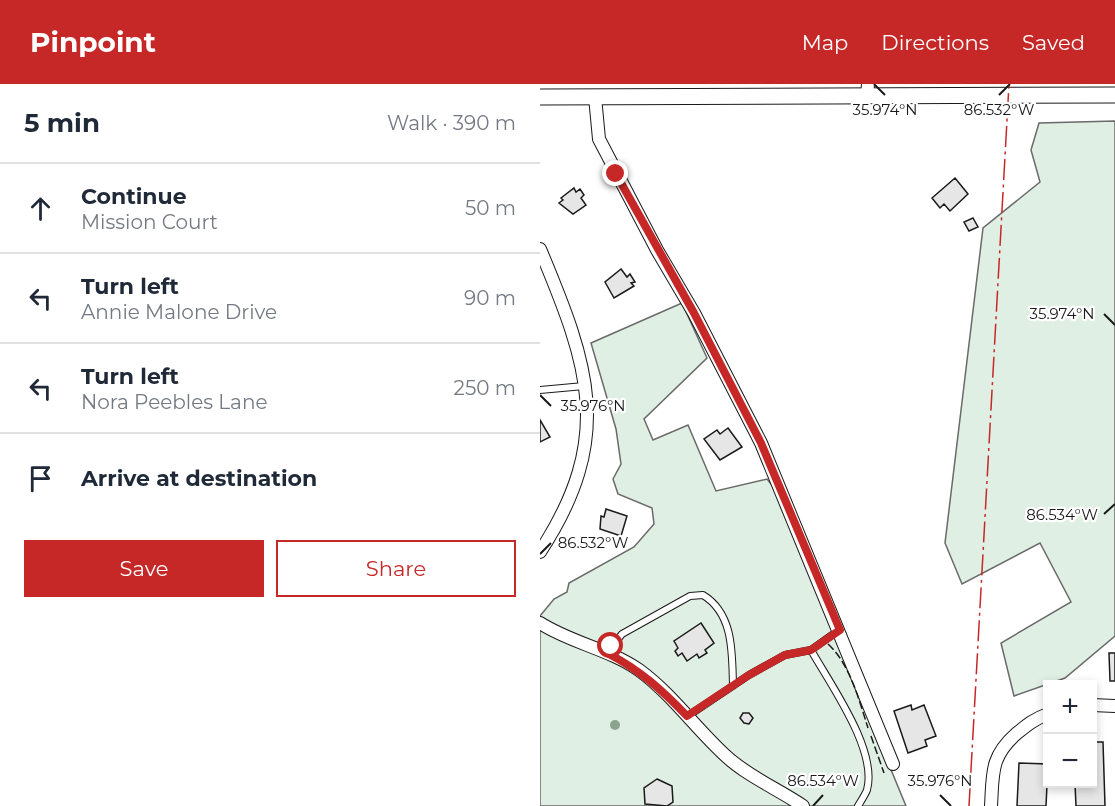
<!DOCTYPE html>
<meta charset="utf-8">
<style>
body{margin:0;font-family:Montserrat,sans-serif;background:#f2f2f3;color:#1f2937}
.controls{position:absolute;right:18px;bottom:18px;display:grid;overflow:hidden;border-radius:0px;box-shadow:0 3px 9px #0003}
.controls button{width:54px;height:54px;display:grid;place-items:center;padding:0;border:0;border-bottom:2px solid #e0e1e3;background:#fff;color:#1f2937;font:30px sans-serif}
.stop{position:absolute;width:18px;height:18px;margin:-14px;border:4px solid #c62828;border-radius:50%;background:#fff}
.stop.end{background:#c62828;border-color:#fff;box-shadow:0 2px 6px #0008}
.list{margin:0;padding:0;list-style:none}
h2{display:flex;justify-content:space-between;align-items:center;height:78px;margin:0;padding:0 24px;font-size:26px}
h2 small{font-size:20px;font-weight:400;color:#747a83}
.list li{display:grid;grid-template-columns:39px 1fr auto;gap:18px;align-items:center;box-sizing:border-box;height:90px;padding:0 24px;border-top:2px solid #e0e1e3}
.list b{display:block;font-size:22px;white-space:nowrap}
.list p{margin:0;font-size:20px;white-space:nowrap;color:#747a83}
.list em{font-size:20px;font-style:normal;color:#747a83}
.actions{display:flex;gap:12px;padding:18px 24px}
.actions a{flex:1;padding:14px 0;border:2px solid #c62828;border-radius:0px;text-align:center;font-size:21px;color:#c62828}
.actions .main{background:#c62828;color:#fff}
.icon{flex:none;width:33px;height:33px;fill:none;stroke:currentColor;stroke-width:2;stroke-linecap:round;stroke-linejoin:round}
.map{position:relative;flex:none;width:575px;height:722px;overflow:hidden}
header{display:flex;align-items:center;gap:36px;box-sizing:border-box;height:84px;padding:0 30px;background:#c62828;color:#fff}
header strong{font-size:28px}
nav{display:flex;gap:33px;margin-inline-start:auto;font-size:21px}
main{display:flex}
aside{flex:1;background:#fff}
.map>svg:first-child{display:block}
</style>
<header>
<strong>Pinpoint</strong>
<nav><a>Map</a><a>Directions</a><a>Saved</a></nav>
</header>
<main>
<aside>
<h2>5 min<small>Walk · 390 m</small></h2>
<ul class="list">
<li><svg class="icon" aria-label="ahead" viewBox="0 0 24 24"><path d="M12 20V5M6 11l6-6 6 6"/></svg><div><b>Continue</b><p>Mission Court</p></div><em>50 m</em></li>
<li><svg class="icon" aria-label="left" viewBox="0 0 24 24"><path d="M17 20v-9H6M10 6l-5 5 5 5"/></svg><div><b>Turn left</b><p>Annie Malone Drive</p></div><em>90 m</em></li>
<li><svg class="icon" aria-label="left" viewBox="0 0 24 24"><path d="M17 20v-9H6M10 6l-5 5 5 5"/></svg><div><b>Turn left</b><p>Nora Peebles Lane</p></div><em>250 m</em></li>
<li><svg class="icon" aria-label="arrive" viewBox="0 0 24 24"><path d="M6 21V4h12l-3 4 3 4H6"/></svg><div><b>Arrive at destination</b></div></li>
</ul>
<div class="actions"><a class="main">Save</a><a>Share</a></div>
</aside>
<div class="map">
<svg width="575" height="722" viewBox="0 0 575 722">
<rect width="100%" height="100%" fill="#fff"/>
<!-- green -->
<path fill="#e0efe3" stroke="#6a6a6a" stroke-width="1.5" d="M575,37V552L525,594L474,612L461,559L531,518L500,459L422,500L405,459L443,144L500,98L491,66L499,39Z
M142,219L167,274L104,335L113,356L148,341L176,407L227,395L235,405L366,722H0V532L14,515L27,508L29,499L94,463L114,440L112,424L78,410L73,395L81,380L76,345L51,259Z"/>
<!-- building -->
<path fill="#e6e6e6" stroke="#1a1a1a" stroke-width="1.5" d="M415,94L428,110L410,127L404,120L400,124L392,114Z
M34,104L36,108L40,105L44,111L41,114L46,121L33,130L19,119L23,116L21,114Z
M433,134L438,143L429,147L424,138Z
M81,185L87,193L90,190L95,198L91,199L94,202L74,214L65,198Z
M0,336L10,353L0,358Z
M188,344L202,363L180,376L164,355L177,346L180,350Z
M66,425L87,432L81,452L60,445L61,432L64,433Z
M161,539L174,559L165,566L167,569L159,574L157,570L147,577L142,569L138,572L135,567L138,564L134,557Z
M569,569H575V597H570Z
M371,621L372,626L384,621L396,652L385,656L387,662L368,669L354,627Z
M203,629H209L213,634L209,640L204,639L200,634Z
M552,658H563L565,722H536L535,700H552Z
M479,679L508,680L506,722H477Z
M117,695L132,702L133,718L127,722L105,720L104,704Z"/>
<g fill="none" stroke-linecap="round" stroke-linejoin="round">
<defs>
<path id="service" d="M0,306L44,302
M271,566C290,600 338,666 327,706C325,711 321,717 318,722
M67,569L82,550L150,512L163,511C194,530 192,569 193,602
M148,632L209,591L245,571L271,566L299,546"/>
<path id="minor" d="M327,12L328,0
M55,13L59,55L117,166L154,229L221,359L353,680
M0,165C49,282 75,353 0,468
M0,539C31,559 69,565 99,586C132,610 156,645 187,673C209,693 238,705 263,722
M552,621L575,622
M451,722C453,690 450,673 476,650C487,641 494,635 508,630"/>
<path id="tertiary" d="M0,13L575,11"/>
</defs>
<!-- service casing -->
<use href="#service" stroke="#1a1a1a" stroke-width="8"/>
<!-- minor casing -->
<use href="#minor" stroke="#1a1a1a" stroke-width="14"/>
<!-- tertiary casing -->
<use href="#tertiary" stroke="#1a1a1a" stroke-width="17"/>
<!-- service -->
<use href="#service" stroke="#fff" stroke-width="6"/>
<!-- minor -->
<use href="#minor" stroke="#fff" stroke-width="12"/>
<!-- tertiary -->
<use href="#tertiary" stroke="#fff" stroke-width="15"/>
<!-- fence -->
<path stroke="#1a1a1a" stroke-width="1.5" stroke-dasharray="8 3" stroke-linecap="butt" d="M288,560C310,580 319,616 328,644
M331,652L344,689"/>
<!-- power -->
<path stroke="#c62828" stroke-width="1.5" stroke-dasharray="21 4.5 3 4.5" stroke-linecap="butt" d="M429,722L469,0"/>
</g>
<!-- trees -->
<circle fill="#8aa48f" cx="75" cy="641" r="5"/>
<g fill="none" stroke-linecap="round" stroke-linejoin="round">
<!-- route -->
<path stroke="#c62828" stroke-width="8" d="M71,562L67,569C100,586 122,606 147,632L209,591L245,571L271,566L300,546L221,359L154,229L76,90"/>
</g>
<!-- ticks -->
<path fill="none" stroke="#1a1a1a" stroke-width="2" d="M334,0L345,11M459,11L470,0M564,230L575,241M0,311L11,322M564,430L575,420M0,470L11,459M400,711L411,722M273,722L283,711"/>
<g font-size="15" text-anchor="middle" fill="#1a1a1a" stroke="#fff" stroke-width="4.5" stroke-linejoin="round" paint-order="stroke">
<text x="345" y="31">35.974°N</text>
<text x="459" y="31">86.532°W</text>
<text x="522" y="235">35.974°N</text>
<text x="53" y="327">35.976°N</text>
<text x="522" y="436">86.534°W</text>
<text x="53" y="464">86.532°W</text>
<text x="283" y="702">86.534°W</text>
<text x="400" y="702">35.976°N</text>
</g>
</svg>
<div class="controls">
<button>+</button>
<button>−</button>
</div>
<div class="stop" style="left:71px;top:562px"></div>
<div class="stop end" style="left:76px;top:90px"></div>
</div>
</main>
